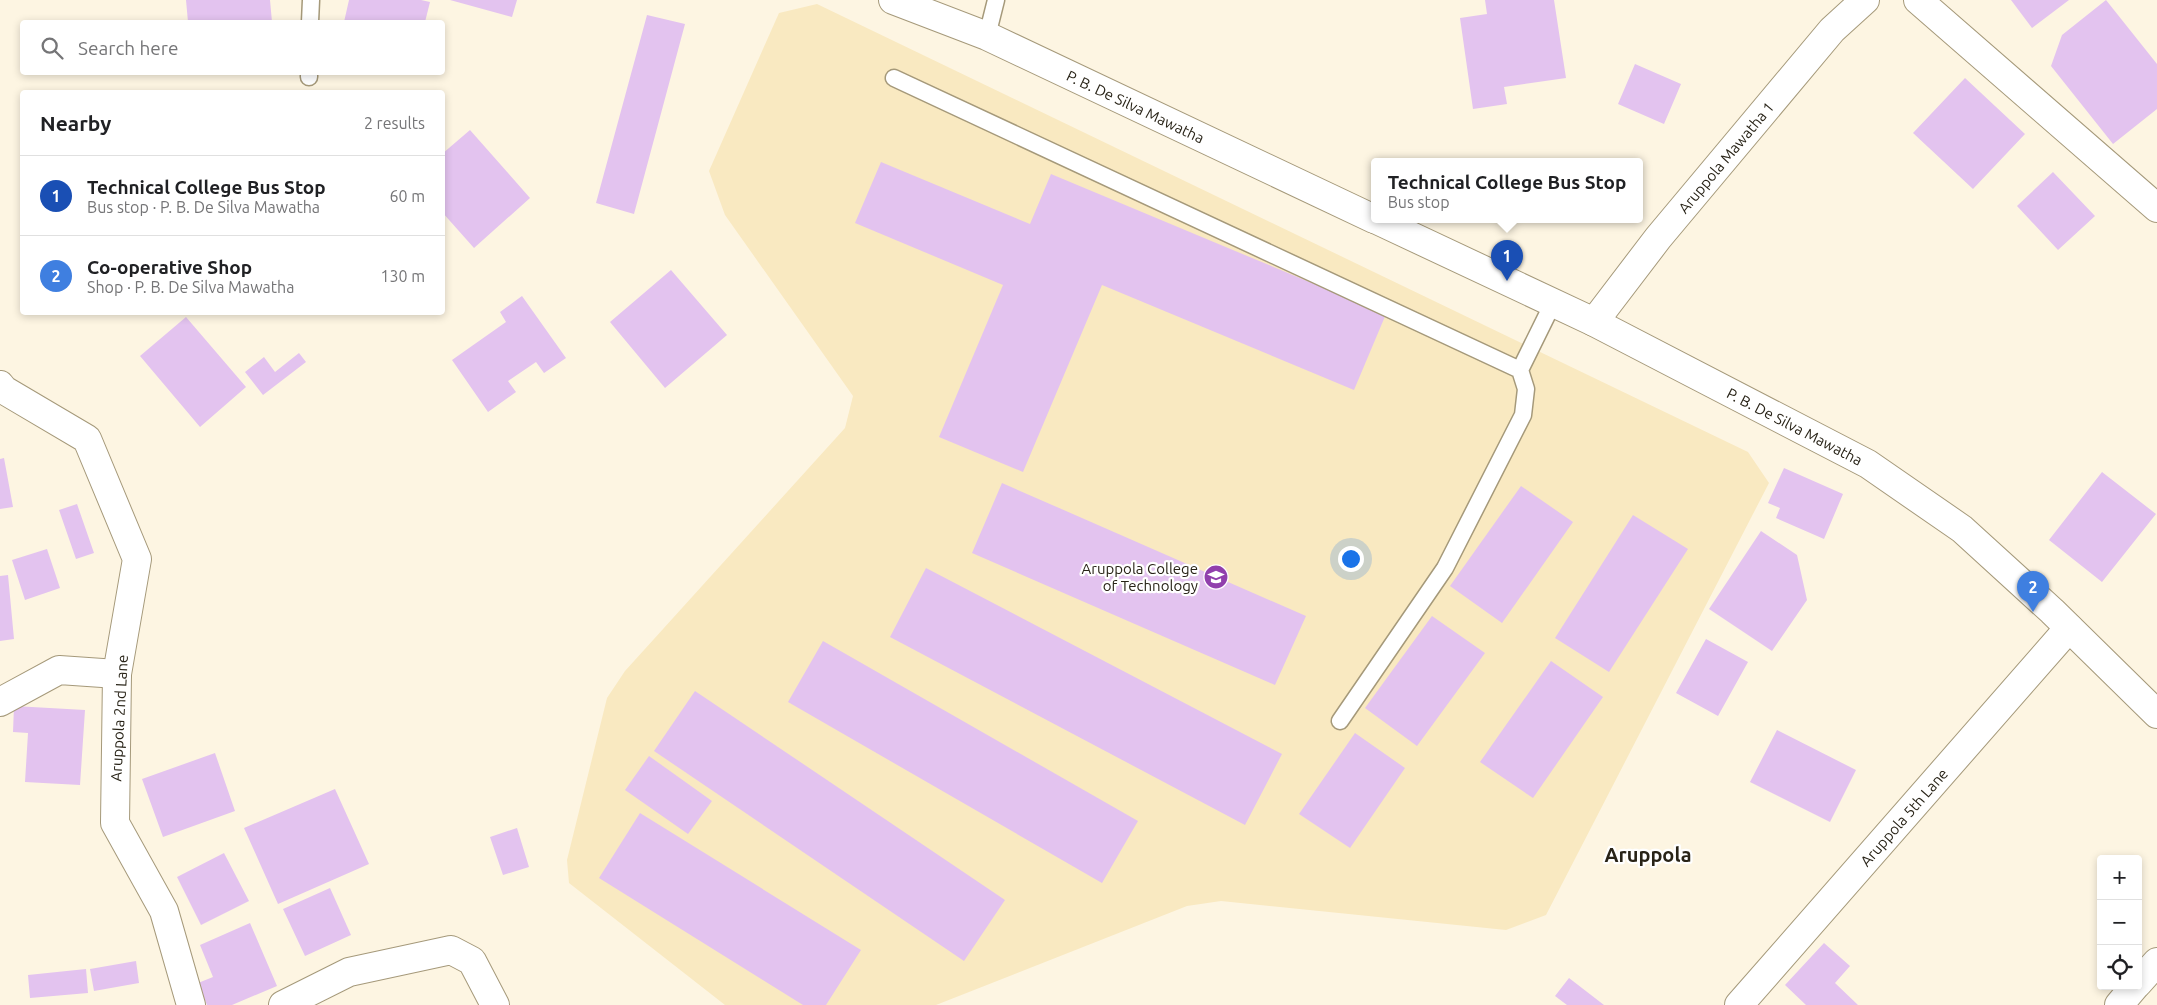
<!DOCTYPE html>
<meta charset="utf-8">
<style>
body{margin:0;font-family:Ubuntu,sans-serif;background:#f2f2f2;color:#202124}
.controls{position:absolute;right:15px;bottom:15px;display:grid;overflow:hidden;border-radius:5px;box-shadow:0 2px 8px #0003}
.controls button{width:45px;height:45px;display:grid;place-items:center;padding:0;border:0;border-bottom:1px solid #e0e0e0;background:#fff;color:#202124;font:25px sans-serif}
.you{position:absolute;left:1350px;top:558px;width:18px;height:18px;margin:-12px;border:4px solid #fff;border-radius:50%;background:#1a73e8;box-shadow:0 0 0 8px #1a73e833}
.badge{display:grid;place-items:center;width:32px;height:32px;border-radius:50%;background:#913fad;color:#fff;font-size:16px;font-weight:700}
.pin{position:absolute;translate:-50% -41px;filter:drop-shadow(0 1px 2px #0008)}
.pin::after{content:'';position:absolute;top:26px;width:18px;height:15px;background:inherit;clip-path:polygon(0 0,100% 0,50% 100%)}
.popup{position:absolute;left:1371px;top:158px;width:272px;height:65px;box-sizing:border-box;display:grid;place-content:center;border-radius:5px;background:#fff;filter:drop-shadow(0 1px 4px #0005);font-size:16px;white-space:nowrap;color:#757577}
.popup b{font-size:19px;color:#202124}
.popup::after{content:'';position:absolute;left:50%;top:100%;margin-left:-10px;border:10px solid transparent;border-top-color:#fff}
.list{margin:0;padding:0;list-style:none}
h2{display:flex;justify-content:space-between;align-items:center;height:65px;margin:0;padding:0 20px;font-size:21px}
h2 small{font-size:16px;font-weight:400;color:#757577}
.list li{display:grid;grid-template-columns:32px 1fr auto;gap:15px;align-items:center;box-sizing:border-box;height:80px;padding:0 20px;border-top:1px solid #e0e0e0}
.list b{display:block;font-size:19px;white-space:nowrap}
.list p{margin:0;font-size:16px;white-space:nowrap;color:#757577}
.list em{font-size:16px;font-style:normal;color:#757577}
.icon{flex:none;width:28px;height:28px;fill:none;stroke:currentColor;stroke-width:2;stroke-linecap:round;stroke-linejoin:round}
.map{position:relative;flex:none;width:2157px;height:1005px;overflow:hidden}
.search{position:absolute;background:#fff;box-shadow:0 2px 8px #0003;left:20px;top:20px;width:425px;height:55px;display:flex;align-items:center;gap:12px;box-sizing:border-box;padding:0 18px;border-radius:5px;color:#757577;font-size:19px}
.panel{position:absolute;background:#fff;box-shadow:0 2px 8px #0003;left:20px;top:90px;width:425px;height:225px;border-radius:5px}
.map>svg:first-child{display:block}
</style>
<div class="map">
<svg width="2157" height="1005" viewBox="0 0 2157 1005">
<rect width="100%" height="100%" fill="#fdf5e2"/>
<!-- built -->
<path fill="#f9e9c1" d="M817,4L1748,452L1769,483L1546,915L1506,930L1221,901L1187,906L936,1005H725L569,883L567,860L607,698L625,671L845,428L853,396L725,215L709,171L779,13Z"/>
<!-- building -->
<path fill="#e3c3ef" d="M186,0H270L272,22H188Z
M349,0H421L430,2L425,22H344Z
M450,0H517L512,17Z
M1485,0H1554L1566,78L1504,87L1507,104L1473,109L1460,18L1487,14Z
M2011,0H2069L2032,28Z
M2106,0L2157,64V109L2113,144L2051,66L2062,35Z
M647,15L685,24L634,214L596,203Z
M1635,64L1681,84L1664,124L1618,104Z
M1965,78L2025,134L1973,189L1913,133Z
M470,130L530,198L474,248L442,212V154Z
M881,162L1030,224L1051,174L1386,314L1354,390L1102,285L1023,472L939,437L1003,285L855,223Z
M2053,172L2095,216L2058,250L2017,206Z
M671,270L727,335L665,388L610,322Z
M522,296L566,358L544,373L536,362L508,381L516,392L488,412L452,360L506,322L500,312Z
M186,317L246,387L200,427L140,356Z
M299,353L306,362L263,395L245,372L264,357L275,372Z
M4,458L13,507L0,509V459Z
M1784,468L1843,494L1824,539L1776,518L1780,508L1768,503Z
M2102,472L2156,514L2102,582L2049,540Z
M1002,483L1306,616L1275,685L972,553Z
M1521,486L1573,522L1502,623L1450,586Z
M77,504L94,553L76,559L59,510Z
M1633,515L1688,549L1609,672L1555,638Z
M1761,531L1797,555L1807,600L1772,651L1709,609Z
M47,549L60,588L25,600L12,560Z
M926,568L1282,754L1245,825L890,637Z
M8,575L14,639L0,641V576Z
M1432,616L1485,653L1417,746L1365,708Z
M1706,639L1748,662L1718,716L1676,693Z
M823,641L1138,821L1102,883L788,702Z
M1551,661L1603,697L1533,798L1480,762Z
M695,691L1005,900L964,961L654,751Z
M14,706L85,710L80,785L25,782L28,733L13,732Z
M1777,730L1856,770L1830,822L1750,782Z
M1355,733L1405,768L1350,848L1299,814Z
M215,753L235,811L163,837L142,779Z
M649,756L712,801L688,834L625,790Z
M335,789L369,864L278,904L244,828Z
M640,813L861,950L826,1005H803L599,878Z
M517,828L529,867L503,875L490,837Z
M224,853L249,901L201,925L177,877Z
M330,888L351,935L305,956L283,909Z
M250,923L277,986L232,1005H207L198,983L213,977L200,945Z
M1824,943L1850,966L1835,983L1858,1005H1806L1785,985Z
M136,961L139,983L94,991L90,969Z
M86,969L88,993L30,998L28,975Z
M1569,978L1604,1005H1567L1555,996Z"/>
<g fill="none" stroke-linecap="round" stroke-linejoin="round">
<defs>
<path id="lane" d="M310,22L311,0
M987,36L996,0
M309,77V72
M894,78L1520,370L1553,303
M1340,721L1445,568L1523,415L1526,389L1520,370"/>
<g id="street">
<path d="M1918,0L2157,208"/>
<path id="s1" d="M1594,322L1658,238L1832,30L1865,0"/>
<path d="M0,385L4,390L87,439L137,559L117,674L115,823L164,911L191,1005"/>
<path d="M0,702L59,670L117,674"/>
<path d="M2138,983L2157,962"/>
<path d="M283,1005L349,972L451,950L472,961L495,1005"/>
<path id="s2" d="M1739,1005L2069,628"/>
<path d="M2119,1005L2135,986"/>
</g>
<g id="secondary">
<path id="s3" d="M893,0L987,36L1374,219"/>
<path id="s4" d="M1377,220L1594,322L1868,464L1962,529L2052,611L2157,714"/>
</g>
</defs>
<!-- lane casing -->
<use href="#lane" stroke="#a5997a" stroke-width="19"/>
<!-- street casing -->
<use href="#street" stroke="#a5997a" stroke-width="30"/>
<!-- secondary casing -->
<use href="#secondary" stroke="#a5997a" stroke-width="30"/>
<!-- lane -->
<use href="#lane" stroke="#fff" stroke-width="16"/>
<!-- street -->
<use href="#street" stroke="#fff" stroke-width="28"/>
<!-- secondary -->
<use href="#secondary" stroke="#fff" stroke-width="28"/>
</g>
<!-- icons -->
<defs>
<symbol id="university-disc" viewBox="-11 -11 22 22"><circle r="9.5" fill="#913fad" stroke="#fff"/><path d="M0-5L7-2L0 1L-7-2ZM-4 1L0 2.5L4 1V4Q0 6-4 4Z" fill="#fff"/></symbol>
</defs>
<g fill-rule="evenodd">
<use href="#university-disc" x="1202" y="563" width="28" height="28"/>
</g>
<g text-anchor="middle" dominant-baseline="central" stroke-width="4.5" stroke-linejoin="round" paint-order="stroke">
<!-- street labels -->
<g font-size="15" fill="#282317" stroke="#fff">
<text stroke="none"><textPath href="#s3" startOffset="265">P. B. De Silva Mawatha</textPath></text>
<text stroke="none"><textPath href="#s1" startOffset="211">Aruppola Mawatha 1</textPath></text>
<text stroke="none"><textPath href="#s4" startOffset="466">P. B. De Silva Mawatha</textPath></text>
<text transform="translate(119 718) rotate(-87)">Aruppola 2nd Lane</text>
<text stroke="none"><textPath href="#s2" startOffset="250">Aruppola 5th Lane</textPath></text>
</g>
<!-- poi labels -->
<g font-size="15" fill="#282317" stroke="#fff" text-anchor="end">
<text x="1198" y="568">Aruppola College<tspan x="1198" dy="17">of Technology</tspan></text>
</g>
<!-- district labels -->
<g font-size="20" font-weight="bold" fill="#282317" stroke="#fff">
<text x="1648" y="854">Aruppola</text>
</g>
</g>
</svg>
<div class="controls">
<button>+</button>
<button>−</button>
<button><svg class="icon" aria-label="locate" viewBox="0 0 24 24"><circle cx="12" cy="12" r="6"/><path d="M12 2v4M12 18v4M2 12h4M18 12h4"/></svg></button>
</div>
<div class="you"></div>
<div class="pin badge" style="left:1507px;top:281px;background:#1a4fb4">1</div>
<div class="popup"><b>Technical College Bus Stop</b>Bus stop</div>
<div class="pin badge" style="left:2033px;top:612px;background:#3f7fe0">2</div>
<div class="search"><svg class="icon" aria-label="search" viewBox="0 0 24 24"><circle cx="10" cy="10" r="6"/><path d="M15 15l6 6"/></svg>Search here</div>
<section class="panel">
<h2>Nearby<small>2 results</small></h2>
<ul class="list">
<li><span class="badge" style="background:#1a4fb4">1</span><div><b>Technical College Bus Stop</b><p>Bus stop · P. B. De Silva Mawatha</p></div><em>60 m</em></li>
<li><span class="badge" style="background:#3f7fe0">2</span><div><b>Co-operative Shop</b><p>Shop · P. B. De Silva Mawatha</p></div><em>130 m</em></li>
</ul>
</section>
</div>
